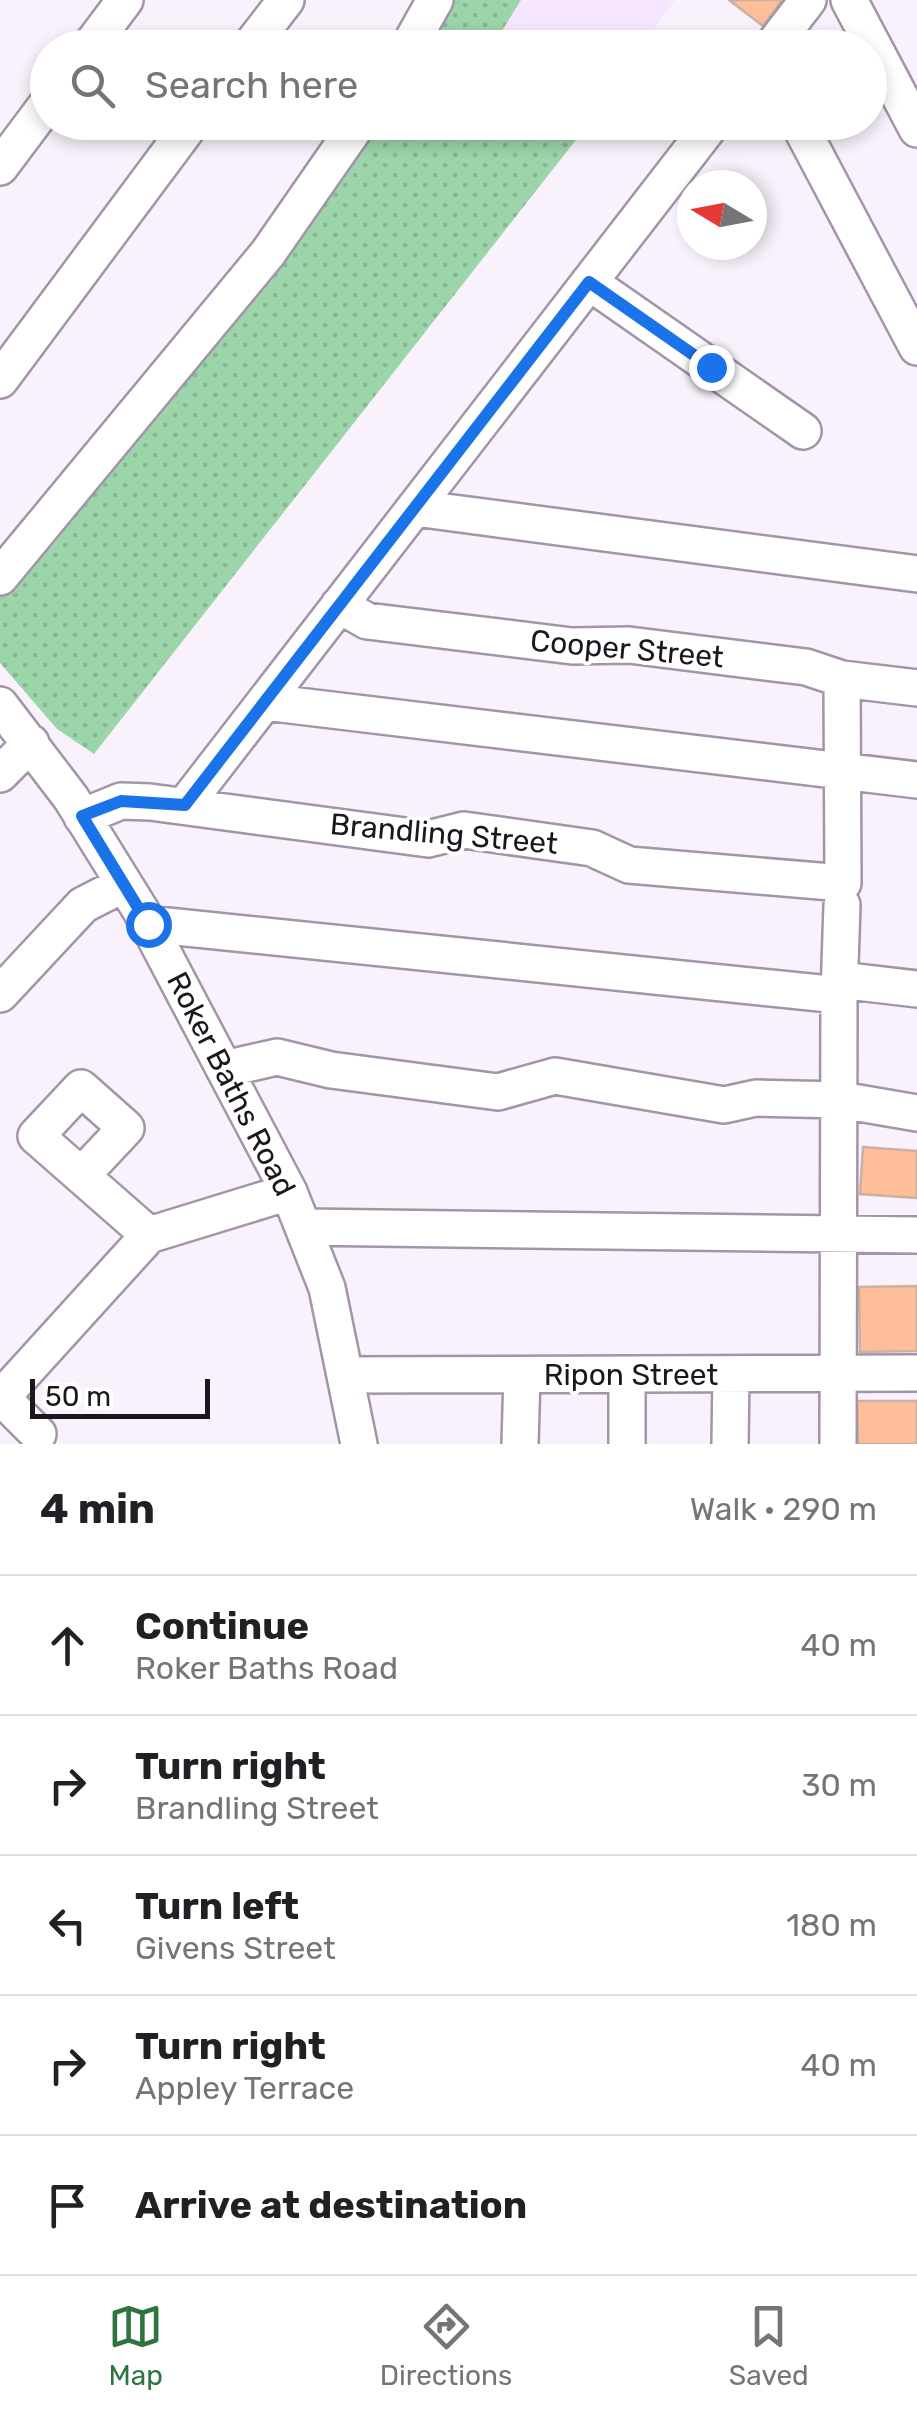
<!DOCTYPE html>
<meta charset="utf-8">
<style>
body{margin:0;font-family:Rubik,sans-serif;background:#f6f6f6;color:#202124}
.compass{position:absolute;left:677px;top:170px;width:90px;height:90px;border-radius:50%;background:#fff;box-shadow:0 5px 15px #0003;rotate:280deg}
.scale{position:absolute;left:30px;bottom:25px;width:180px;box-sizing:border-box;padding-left:10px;border:5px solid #1c161f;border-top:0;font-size:28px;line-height:35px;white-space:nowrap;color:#1c161f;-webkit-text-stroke:8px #fff;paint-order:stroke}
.stop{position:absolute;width:30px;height:30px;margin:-22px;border:8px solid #1a73e8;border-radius:50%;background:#fff}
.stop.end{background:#1a73e8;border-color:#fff;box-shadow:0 2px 10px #0008}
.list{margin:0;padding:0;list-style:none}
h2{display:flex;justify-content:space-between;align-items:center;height:130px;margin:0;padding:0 40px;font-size:42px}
h2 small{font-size:32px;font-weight:400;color:#757577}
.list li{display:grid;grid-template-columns:65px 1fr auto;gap:30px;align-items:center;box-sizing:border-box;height:140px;padding:0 40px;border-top:2px solid #e0e0e0}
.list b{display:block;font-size:38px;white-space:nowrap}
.list p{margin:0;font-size:32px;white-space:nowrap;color:#757577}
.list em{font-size:32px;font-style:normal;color:#757577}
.icon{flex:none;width:55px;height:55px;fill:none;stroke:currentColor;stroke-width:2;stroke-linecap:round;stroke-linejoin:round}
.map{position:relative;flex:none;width:917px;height:1444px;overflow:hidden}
.search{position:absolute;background:#fff;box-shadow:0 5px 15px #0003;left:30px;right:30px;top:30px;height:110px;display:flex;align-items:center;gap:25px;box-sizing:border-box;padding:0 35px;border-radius:55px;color:#757577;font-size:38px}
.sheet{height:830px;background:#fff}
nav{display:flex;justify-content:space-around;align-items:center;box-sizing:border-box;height:140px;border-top:2px solid #e0e0e0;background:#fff;font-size:28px;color:#757577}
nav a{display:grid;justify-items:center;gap:5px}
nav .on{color:#2f743f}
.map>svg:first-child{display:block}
</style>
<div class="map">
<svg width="917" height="1444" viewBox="0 0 917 1444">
<defs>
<pattern id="grass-dots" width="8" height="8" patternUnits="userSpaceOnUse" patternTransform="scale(2.5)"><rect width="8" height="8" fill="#9cd5aa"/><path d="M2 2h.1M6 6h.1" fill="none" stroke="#86b692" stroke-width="1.8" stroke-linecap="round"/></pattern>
</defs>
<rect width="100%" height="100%" fill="#f9f2fc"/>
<!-- built -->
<path fill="#f6e6ff" d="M521,0H675L641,47H492Z"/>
<!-- grass -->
<path fill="url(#grass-dots)" d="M449,0H521L492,47L420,48Z
M372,123H565L579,136L94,754L57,729L0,663V592Z"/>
<!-- building -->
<path fill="#ffbe9a" stroke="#cbb1a2" stroke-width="2.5" d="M729,0H782L763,26Z
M863,1147L917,1151V1198L860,1194Z
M917,1286V1351L860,1352L859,1287Z
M857,1401H917V1444H858Z"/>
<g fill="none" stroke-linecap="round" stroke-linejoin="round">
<defs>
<path id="minor" d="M849,0L917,129
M89,48L125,0
M249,48L286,0
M408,48L435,0
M771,48L808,0
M798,122L917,347
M0,167L48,103
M589,282L803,431
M0,380L192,122
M415,508L917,574
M0,577L268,253L359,122
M339,605L367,621L572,646L629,645L806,667L842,679L917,688
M265,702L917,780
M0,705L71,798L141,911L289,1192L327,1288L359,1444
M0,774L31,743
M185,805L713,122
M82,817L121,801L150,802L428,839L464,830L592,848L629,865L843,883L842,679
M148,924L839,995L842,905
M840,980L917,989
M0,994L83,905L124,884
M224,1069L277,1057L331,1070L498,1092L555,1076L724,1105L756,1098L841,1100L917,1113
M82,1175L126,1128L81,1088L36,1136L149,1235
M303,1227L917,1235
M345,1375L917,1373
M0,1396L38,1434
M1,1398L149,1235L289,1192
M520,1444L522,1375
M627,1444V1375
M730,1444L731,1375
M838,1444L839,995"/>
</defs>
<!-- minor casing -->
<use href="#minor" stroke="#a394ab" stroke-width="40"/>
<!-- minor -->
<use href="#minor" stroke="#fff" stroke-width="35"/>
</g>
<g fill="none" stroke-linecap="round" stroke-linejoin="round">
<!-- route -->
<path stroke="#1a73e8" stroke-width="12" d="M148,924L82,816L121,801L185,805L589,282L711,367"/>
</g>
<g text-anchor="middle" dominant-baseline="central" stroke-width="8" stroke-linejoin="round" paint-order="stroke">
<!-- street labels -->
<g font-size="30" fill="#1c161f" stroke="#fff">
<text transform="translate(627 649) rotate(5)">Cooper Street</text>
<text transform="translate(444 834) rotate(5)">Brandling Street</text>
<text transform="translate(231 1084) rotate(63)">Roker Baths Road</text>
<text x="631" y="1375">Ripon Street</text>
</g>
</g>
</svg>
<svg class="compass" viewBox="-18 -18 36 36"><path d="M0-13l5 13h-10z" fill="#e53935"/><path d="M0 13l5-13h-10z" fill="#757577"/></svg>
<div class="scale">50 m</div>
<div class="stop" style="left:148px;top:924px"></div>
<div class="stop end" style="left:711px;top:367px"></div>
<div class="search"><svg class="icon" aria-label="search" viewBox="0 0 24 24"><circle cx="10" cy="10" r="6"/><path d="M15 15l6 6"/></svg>Search here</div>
</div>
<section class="sheet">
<h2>4 min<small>Walk · 290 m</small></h2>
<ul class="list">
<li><svg class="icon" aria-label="ahead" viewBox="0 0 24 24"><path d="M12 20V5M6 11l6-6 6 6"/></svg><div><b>Continue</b><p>Roker Baths Road</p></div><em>40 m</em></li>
<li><svg class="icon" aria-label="right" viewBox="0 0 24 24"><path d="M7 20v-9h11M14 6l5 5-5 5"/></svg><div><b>Turn right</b><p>Brandling Street</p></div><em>30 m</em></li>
<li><svg class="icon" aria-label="left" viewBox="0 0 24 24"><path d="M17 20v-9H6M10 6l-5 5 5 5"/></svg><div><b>Turn left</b><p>Givens Street</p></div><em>180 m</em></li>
<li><svg class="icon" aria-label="right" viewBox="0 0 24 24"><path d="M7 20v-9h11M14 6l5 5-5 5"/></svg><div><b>Turn right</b><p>Appley Terrace</p></div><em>40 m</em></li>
<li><svg class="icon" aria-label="arrive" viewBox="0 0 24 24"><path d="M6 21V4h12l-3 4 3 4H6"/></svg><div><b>Arrive at destination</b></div></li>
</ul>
</section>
<nav>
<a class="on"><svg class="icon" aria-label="map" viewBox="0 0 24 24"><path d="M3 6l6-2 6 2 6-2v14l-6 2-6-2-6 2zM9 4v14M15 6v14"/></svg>Map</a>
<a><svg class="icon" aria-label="directions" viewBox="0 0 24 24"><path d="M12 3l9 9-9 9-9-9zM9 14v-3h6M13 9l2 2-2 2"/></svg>Directions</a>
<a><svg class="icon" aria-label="saved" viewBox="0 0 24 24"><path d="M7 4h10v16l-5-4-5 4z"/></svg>Saved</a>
</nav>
